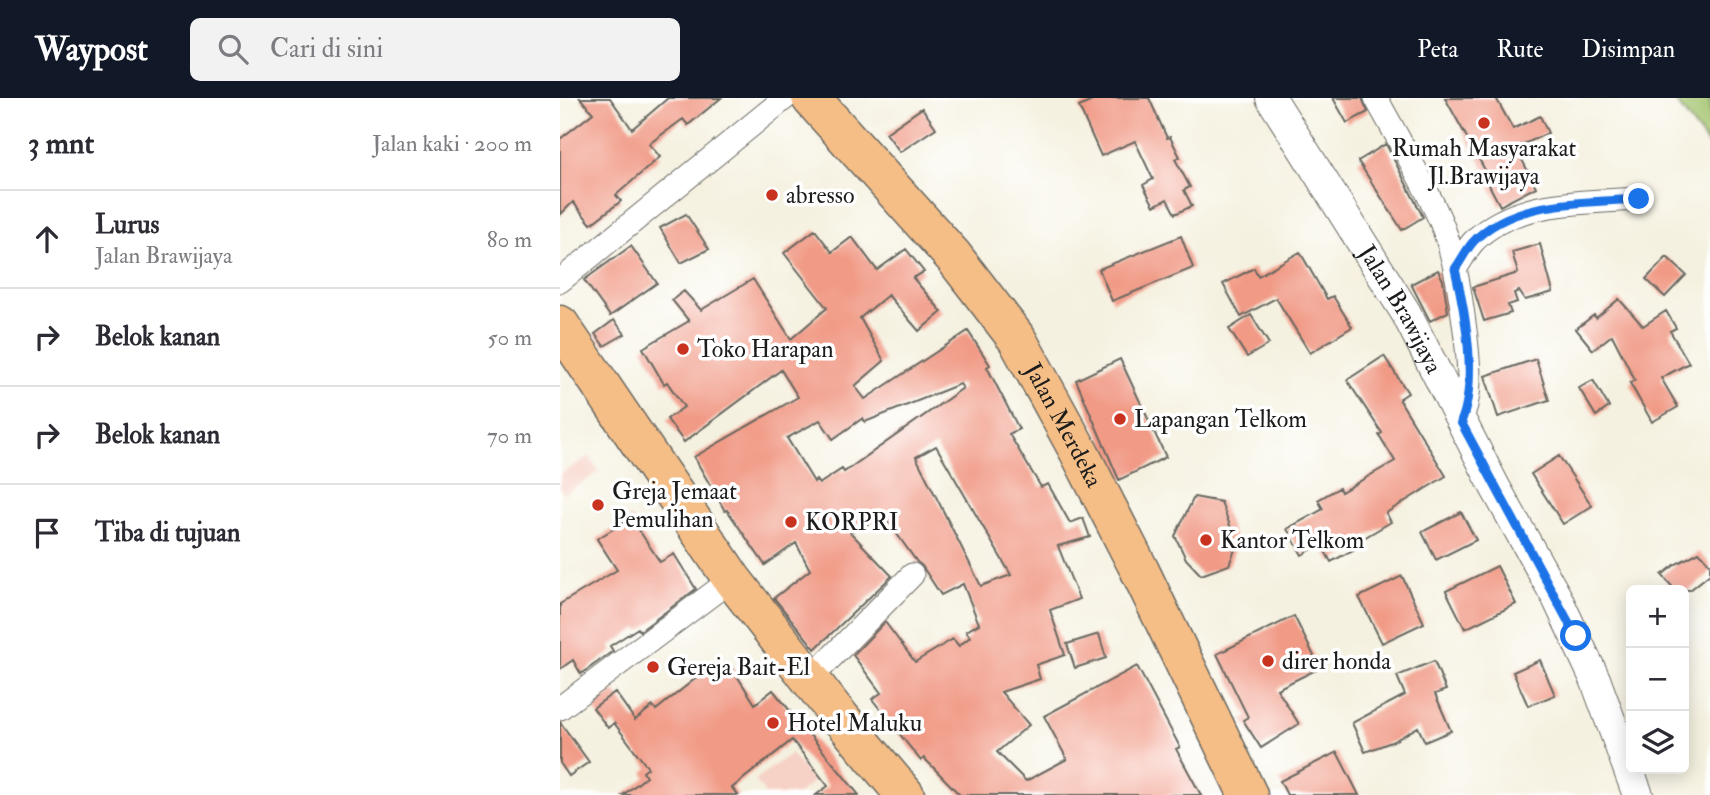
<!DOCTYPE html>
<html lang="id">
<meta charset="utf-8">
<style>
body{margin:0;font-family:"IM FELL Double Pica",serif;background:#f2f2f3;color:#2b2b33}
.controls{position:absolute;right:21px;bottom:21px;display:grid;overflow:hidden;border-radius:10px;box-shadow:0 4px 18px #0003}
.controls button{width:63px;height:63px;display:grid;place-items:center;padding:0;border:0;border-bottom:2px solid #e1e1e2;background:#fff;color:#2b2b33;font:35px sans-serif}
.stop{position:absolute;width:21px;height:21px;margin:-16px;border:5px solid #1a73e8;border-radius:50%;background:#fff}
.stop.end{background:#1a73e8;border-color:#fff;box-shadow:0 2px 7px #0008}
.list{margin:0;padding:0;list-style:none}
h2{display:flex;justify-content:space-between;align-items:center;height:91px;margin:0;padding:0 28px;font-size:30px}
h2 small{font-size:23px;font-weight:400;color:#7c7c81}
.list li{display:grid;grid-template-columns:46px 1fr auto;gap:21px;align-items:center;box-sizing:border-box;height:98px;padding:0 28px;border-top:2px solid #e1e1e2}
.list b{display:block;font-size:26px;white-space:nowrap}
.list p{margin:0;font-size:23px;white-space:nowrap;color:#7c7c81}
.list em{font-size:23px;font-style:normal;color:#7c7c81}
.icon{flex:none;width:38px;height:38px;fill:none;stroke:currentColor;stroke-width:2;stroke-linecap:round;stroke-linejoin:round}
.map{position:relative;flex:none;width:1150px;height:697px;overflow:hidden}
header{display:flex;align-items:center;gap:42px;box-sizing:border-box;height:98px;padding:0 35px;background:#111827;color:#fff}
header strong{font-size:33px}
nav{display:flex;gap:38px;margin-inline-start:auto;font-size:24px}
.search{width:490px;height:63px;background:#f2f2f3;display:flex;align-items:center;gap:18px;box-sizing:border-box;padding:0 24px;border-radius:10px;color:#7c7c81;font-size:26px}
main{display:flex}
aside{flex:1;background:#fff}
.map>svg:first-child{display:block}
</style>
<header>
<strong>Waypost</strong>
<div class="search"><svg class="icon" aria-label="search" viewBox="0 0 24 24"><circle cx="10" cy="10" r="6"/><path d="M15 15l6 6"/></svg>Cari di sini</div>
<nav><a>Peta</a><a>Rute</a><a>Disimpan</a></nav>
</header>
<main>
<aside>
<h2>3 mnt<small>Jalan kaki · 200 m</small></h2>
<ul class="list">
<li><svg class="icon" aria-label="ahead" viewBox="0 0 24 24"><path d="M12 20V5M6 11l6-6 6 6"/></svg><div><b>Lurus</b><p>Jalan Brawijaya</p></div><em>80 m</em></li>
<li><svg class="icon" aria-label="right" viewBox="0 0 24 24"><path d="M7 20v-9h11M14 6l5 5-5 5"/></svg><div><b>Belok kanan</b></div><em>50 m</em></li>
<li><svg class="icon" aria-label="right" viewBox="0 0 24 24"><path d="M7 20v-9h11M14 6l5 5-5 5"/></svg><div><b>Belok kanan</b></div><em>70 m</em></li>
<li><svg class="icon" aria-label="arrive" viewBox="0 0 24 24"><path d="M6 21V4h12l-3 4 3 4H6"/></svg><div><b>Tiba di tujuan</b></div></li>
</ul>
</aside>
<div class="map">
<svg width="1150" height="697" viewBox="0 0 1150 697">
<rect width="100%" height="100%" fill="#fff"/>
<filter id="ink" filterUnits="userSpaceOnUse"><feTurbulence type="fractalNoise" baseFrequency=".0143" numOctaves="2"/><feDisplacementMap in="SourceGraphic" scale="14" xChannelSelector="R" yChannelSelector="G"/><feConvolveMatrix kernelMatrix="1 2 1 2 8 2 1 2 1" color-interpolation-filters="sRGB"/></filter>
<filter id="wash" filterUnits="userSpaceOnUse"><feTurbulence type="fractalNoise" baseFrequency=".00686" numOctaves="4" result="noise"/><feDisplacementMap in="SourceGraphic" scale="28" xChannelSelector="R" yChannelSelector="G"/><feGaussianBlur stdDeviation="1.57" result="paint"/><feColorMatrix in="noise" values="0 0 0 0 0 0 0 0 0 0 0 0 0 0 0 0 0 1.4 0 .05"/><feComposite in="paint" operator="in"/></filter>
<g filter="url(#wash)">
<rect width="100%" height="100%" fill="#f5f1e0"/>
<!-- built -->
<path fill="#f6d1c5" d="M29,358L39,374L4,396L0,390V377Z
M231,655L253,684L237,697H206L195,682Z"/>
<!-- green -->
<path fill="#a1c36c" stroke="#5e7044" stroke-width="2" d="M1113,0H1150V49Z"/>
<g id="blocks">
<!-- building -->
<path fill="#f19b87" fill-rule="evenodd" d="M20,0H50L72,31L108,0H161L128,27L123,21L89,46L100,59L56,97L61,103L31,126L13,104L0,117V41L33,15Z
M538,0H589L607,40L610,39L620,59L615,61L630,89L624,92L632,108L615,116L607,101L594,108L583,87L593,81L575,43L541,58L519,9Z
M773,0H802L808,14L787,25Z
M885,0H936L953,31L980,18L988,35L962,47L963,49L957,52L976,89L940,108L927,83L930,81Z
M362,10L376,30L340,54L326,35Z
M826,46L863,119L842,132L798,63Z
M126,116L149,151L121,165L100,130Z
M255,132L272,154L292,139L317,172L346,151L364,174L353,180L382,214L359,233L328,197L300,220L324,263L295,288L305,301L408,233L430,267L427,269L459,331L449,336L481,389L488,386L510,425L523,420L530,439L498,448L519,501L490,512L505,557L476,567L480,581L441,594L469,627L437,654L466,683L507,661L484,618L577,568L620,649L616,651L641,697H400L364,660L361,663L312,601L321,595L293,557L325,524L355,564L393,541L399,548L410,539L406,533L419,526L403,486L381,497L362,468L357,464L324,418L290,434L332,478L255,551L214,500L250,472L236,445L205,467L167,412L165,413L134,359L238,299L221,272L124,344L107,321L124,309L107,284L104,286L83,250L129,223L112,202L124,193L141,212L193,181L231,241L267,210L224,155ZM400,286L403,290L284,374L282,371L259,386L256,382L254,384L227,340L260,322L273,341L303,320L305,324ZM376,348L451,477L421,488L356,359Z
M621,138L633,170L552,203L539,171Z
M980,146L993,194L965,202L959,193L954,195L957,204L948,207L951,215L924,223L913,189L958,175L952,154Z
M71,148L97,185L50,218L24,182Z
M740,154L767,201L773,198L792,229L750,255L716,200L681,219L663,186L694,170L698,178Z
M1107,159L1126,177L1105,199L1086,181Z
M878,172L883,182L888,214L870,223L851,186Z
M1059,201L1083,228L1106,213L1116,230L1110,233L1129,265L1101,280L1118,309L1092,324L1070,285L1075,282L1052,237L1033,252L1016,231L1034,217L1036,220Z
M691,217L709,246L687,259L669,231Z
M54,222L65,236L44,248L35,236Z
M824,258L848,295L839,301L886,378L826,415L831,424L792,447L795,451L771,464L761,446L742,457L727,431L763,411L758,402L779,390L781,394L835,363L819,337L822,335L787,282Z
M560,261L606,359L559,382L516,282Z
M976,261L989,302L938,319L925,278Z
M1033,282L1049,309L1036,318L1019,290Z
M999,358L1032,408L1003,426L971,376Z
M634,399L661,404L677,446L669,467L641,477L626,461L615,438Z
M901,414L916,442L876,462L862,434Z
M71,420L100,464L114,456L136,491L80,533L78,530L50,548L53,553L21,576L13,562L0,571V506L57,472L37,441Z
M1139,454L1150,466V476L1130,492H1115L1102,477L1116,466Z
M937,468L956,506L905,531L886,493Z
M842,478L864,525L822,545L799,499Z
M734,518L760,570L717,591L739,626L701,650L683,622L688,619L657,556Z
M539,536L546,560L515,570L507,546Z
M980,562L995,597L968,608L953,574Z
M874,563L886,592L875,596L891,633L865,644L858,629L834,643L805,654L792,625L845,597L837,578Z
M150,569L158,580L172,570L195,606L213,592L299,697H256L268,688L232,642L172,690L178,697H63L86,679L83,674L88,670L54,625L48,630L33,610L55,594L75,622L93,608L96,612Z
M0,624L29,664L9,678L0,665Z
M777,654L799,697H727L720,683Z"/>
</g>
</g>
<g filter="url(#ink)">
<use href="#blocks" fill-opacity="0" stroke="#686761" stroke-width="2"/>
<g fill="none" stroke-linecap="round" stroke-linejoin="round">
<defs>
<path id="minor" d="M816,0C837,39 864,84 881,124C896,161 901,201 906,240C909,269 913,297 900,324
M895,171C901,163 906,152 913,144C953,101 1025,105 1078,101
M0,183L225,0
M250,581L352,477
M0,610L172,481"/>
<g id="tertiary">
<path id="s1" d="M711,0L846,215L935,389L997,500L1035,581L1078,697"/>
</g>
<g id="trunk">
<path id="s2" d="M251,0L393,158L457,241L519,354L579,471L688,697"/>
<path d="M0,227L172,481L274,612L345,697"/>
</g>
</defs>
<!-- minor casing -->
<use href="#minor" stroke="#686761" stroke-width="25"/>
<!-- tertiary casing -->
<use href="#tertiary" stroke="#686761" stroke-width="32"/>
<!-- trunk casing -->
<use href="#trunk" stroke="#686761" stroke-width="41"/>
<!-- minor -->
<use href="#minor" stroke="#fff" stroke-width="23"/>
<!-- tertiary -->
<use href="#tertiary" stroke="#fff" stroke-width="30"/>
<!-- trunk -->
<use href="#trunk" stroke="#f6be87" stroke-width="38"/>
</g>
</g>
<g fill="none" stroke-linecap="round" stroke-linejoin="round" filter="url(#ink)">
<!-- route -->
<path stroke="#1a73e8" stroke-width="9" d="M1016,538L901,324C918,284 905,213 895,171C901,163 906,152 913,144C953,101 1025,105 1079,101"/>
</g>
<!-- markers -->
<g fill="#c8321e" stroke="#fff" stroke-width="2.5">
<circle cx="924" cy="25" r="7"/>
<circle cx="212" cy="97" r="7"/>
<circle cx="123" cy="251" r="7"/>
<circle cx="560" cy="321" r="7"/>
<circle cx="38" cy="407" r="7"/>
<circle cx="231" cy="424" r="7"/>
<circle cx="646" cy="442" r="7"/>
<circle cx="708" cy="563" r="7"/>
<circle cx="93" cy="569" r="7"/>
<circle cx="213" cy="625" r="7"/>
</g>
<g text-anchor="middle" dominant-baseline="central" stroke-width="7" stroke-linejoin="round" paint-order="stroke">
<!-- poi labels -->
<g font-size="24" fill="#1c1c1c" stroke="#fff" text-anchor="start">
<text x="924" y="50" text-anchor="middle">Rumah Masyarakat<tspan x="924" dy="28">Jl.Brawijaya</tspan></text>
<text x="226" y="97">abresso</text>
<text x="137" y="251">Toko Harapan</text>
<text x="574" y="321">Lapangan Telkom</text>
<text x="52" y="393">Greja Jemaat<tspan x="52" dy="28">Pemulihan</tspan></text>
<text x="245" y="424">KORPRI</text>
<text x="660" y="442">Kantor Telkom</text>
<text x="722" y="563">direr honda</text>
<text x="107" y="569">Gereja Bait-El</text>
<text x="227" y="625">Hotel Maluku</text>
</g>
<!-- street labels -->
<g font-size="24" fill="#1c1c1c" stroke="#fff">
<text stroke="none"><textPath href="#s1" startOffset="248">Jalan Brawijaya</textPath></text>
<text stroke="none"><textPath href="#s2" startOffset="415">Jalan Merdeka</textPath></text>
</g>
</g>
</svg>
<div class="controls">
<button>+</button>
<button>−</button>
<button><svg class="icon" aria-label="layers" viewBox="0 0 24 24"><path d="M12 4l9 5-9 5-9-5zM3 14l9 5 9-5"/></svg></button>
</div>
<div class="stop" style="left:1016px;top:538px"></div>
<div class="stop end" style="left:1079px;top:101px"></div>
</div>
</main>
